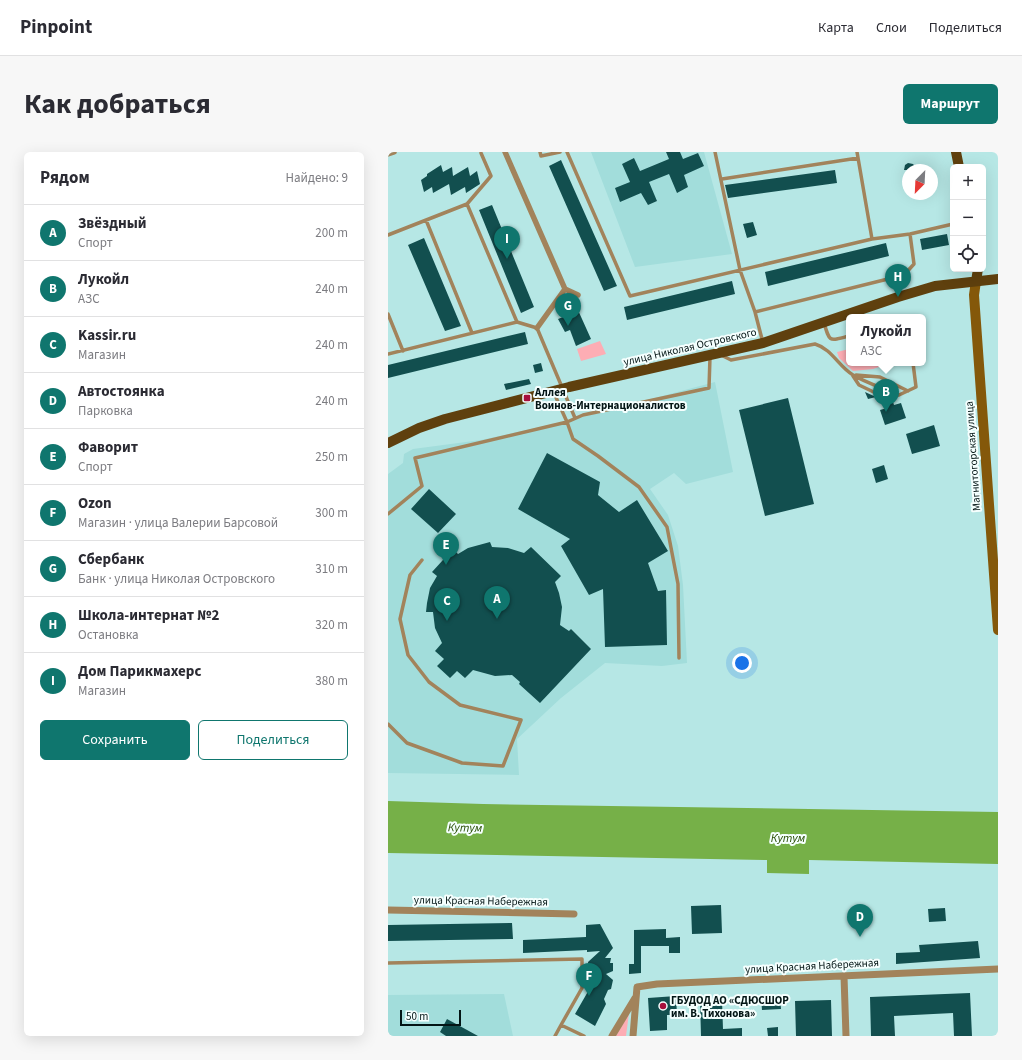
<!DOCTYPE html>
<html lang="ru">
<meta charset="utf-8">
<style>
body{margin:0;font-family:"Source Sans 3",sans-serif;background:#f7f7f7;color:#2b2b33}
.controls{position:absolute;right:12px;top:12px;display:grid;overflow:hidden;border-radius:6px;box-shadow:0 4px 16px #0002}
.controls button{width:36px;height:36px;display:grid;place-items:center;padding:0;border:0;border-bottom:1px solid #e1e1e2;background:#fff;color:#2b2b33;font:20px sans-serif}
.compass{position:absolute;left:514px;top:12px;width:36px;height:36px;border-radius:50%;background:#fff;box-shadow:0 4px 16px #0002;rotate:204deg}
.scale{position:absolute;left:12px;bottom:10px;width:61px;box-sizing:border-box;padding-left:4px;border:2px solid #031515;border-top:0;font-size:11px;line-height:14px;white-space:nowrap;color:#031515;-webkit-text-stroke:3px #f5fffe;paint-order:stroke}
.you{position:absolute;left:354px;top:511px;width:14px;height:14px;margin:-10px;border:3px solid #fff;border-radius:50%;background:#1a73e8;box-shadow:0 0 0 6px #1a73e833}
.badge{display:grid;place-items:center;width:26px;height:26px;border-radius:50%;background:#0f766e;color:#fff;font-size:13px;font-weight:700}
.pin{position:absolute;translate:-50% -33px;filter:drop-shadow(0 1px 2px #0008)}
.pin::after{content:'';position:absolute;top:21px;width:14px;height:12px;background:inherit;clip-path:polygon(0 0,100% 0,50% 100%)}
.popup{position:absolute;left:458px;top:162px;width:80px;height:52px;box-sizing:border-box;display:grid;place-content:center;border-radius:6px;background:#fff;filter:drop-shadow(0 1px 3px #0005);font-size:13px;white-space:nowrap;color:#7c7c81}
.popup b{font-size:15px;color:#2b2b33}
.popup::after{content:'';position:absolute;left:50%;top:100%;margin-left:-8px;border:8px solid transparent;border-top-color:#fff}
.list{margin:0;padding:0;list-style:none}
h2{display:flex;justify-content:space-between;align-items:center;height:52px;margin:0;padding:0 16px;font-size:17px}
h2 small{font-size:13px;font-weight:400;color:#7c7c81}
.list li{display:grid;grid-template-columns:26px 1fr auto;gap:12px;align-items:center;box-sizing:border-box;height:56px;padding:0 16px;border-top:1px solid #e1e1e2}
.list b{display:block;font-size:15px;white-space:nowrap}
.list p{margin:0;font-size:13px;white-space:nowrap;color:#7c7c81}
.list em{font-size:13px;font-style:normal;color:#7c7c81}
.actions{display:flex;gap:8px;padding:12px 16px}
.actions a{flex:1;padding:9px 0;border:1px solid #0f766e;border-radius:6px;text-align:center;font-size:14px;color:#0f766e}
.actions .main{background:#0f766e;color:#fff}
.icon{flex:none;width:22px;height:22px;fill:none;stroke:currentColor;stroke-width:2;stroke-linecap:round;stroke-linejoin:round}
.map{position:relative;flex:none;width:610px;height:884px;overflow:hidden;border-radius:6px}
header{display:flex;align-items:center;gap:24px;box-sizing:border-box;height:56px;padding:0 20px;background:#fff;border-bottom:1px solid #e1e1e2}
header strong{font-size:19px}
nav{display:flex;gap:22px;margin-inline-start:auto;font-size:14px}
.intro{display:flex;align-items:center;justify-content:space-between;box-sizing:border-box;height:96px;padding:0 24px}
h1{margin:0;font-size:28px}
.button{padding:10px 18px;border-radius:6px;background:#0f766e;color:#fff;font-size:14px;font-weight:700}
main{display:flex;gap:24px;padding:0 24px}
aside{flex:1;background:#fff;border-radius:6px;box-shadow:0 4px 16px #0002}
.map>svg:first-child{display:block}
</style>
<header>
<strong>Pinpoint</strong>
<nav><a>Карта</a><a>Слои</a><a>Поделиться</a></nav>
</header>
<div class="intro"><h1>Как добраться</h1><a class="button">Маршрут</a></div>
<main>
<aside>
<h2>Рядом<small>Найдено: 9</small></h2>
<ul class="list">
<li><span class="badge">A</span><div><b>Звёздный</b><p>Спорт</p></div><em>200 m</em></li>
<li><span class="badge">B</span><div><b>Лукойл</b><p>АЗС</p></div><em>240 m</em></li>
<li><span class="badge">C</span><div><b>Kassir.ru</b><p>Магазин</p></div><em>240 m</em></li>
<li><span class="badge">D</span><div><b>Автостоянка</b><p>Парковка</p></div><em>240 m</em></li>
<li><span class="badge">E</span><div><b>Фаворит</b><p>Спорт</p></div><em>250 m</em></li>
<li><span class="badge">F</span><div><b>Ozon</b><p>Магазин · улица Валерии Барсовой</p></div><em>300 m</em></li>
<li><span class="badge">G</span><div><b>Сбербанк</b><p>Банк · улица Николая Островского</p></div><em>310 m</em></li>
<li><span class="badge">H</span><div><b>Школа-интернат №2</b><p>Остановка</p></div><em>320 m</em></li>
<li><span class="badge">I</span><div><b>Дом Парикмахерс</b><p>Магазин</p></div><em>380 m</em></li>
</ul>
<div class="actions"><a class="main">Сохранить</a><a>Поделиться</a></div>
</aside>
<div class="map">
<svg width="610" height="884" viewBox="0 0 610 884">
<rect width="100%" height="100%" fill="#b6e7e5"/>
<!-- built -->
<path fill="#a2dddb" d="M203,0H316L344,102L247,115Z
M327,230L345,320L298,332L286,321L262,337L280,363L290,394L295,433L299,511L274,514L217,511L173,546L129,587L131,623L0,621V322L15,311L16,302L25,297L93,288L184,268Z
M116,842L125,884H0V843Z"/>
<!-- green -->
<path fill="#fdadb4" d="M212,189L218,202L193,209L189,197Z
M461,197V211H503L485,217L465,219L451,206L449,200Z
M241,861L238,884H228Z"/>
<!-- water -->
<path fill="#76b048" d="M0,649L95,652L610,660V712L421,708V722L379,721V708L0,701Z"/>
<!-- building -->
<path fill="#124f4f" d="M278,0H292L295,7L310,1L316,14L296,23L300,35L289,41L281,22L261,30L269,49L260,53L253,41L232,50L227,36L242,30L234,12L246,6L252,19L281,7Z
M173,8L229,134L216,139L161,14Z
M520,11L525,12L530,18H516L517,13Z
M53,13L55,20L64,15L65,24L80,15L82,24L89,19L92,32L78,41L77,35L63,43L61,32L45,41L44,35L36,40L33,28L39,24V22Z
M447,18L449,31L340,46L337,33Z
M104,53L146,155L133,161L91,58Z
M365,70L369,83L359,86L355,72Z
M559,82L561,93L534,98L532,87Z
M36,86L73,174L57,179L20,93Z
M498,91L501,104L380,134L377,120Z
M344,129L347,142L239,168L236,155Z
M185,147L203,187L188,194L182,178L177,180L170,167L175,165L170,154Z
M137,180L140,192L0,226V213Z
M153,211L155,219L147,221L145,213Z
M141,227L143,232L118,238L116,232Z
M477,240L488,245L480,247Z
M400,246L426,352L377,364L351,258Z
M504,247L506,253L513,251L518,266L497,273L492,258L499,256L496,248Z
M546,273L552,294L524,302L518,282Z
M159,301L212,330L210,343L231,360L249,348L280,399L260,411L270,439L278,438L279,493L217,495L215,437L201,443L173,394L182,387L130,357Z
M496,313L500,327L488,331L484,317Z
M41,337L68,362L50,381L23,357Z
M102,390L104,395L120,396L136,401L143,395L173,424L167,430L171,441L174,455L172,473L181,479L183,477L203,497L152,551L131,532L132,530L124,523L107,524L85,518L77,526L69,519L62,526L49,514L56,507L47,499L54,491L47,476L45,460H38L39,451L42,436L49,424L44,420L65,397L70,402L80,396Z
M333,753L334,781L304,782L303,754Z
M557,756L558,769L541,770L540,757Z
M124,771L125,787L0,789V773Z
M212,772L225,796L217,806H223L222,811H225V819L218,822L225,828L223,837L220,838L216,847L218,852L207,874L187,862L202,836L201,835L203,829L201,826L200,810L212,799L199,800V798L135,801V788L198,785V773Z
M278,777V786L292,785V801H281V794H253V821L241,822V812H246V778Z
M590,789L592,806L508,812V801L532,800L531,793Z
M487,807V813L477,814L476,808Z
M582,841L584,884H566L565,861L506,864L507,884H483L482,845Z
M288,844L289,863H279V878L262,879L260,846Z
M392,845L393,857L374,858L373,846Z
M334,848L335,877L354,876V884H313L312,849Z
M443,848L444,884H408L407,849Z
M59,867L90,884H58L52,880Z
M390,875V884H380L379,876Z"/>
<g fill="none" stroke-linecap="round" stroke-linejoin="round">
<!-- service -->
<path stroke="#a2835b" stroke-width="3.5" d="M152,0L153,4L172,0
M179,0L242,144L484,87L469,0
M327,0L352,118L367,160L375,191
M334,27L470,6
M79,52L129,170
M38,68L84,181
M0,83L79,52L103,24L93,1
M484,87L522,82L565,72
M367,160L516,123L526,112L522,82
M0,162L15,199
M436,171C442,191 441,189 461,184
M0,202L129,170L149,176L187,266
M333,203L343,208L427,192C444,197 451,215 465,223C478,231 498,237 511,243L528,235L525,211
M468,223L492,225L520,239
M465,224L471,233L496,245L511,243
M166,241L179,270L185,287L210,304L251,335L279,375L290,432L291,506
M0,362L34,334L27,306L179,270L195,263L321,236L322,205
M0,572L19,591L74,611L115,614L133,568L72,553L41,530L20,503L12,467L22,423L34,408
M0,811L194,807V836L173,873
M167,884L173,873L196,884"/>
<!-- pedestrian -->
<path stroke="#a2835b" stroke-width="5.5" d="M117,0L177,137L149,176
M0,2L6,0
M177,137L190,143"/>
<!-- minor -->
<path stroke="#a2835b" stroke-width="7" d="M0,758L186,762
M456,824L458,884
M224,884L247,846
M245,884L249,835L269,832L610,817"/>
<!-- secondary -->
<path stroke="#84580a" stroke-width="10" d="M588,129L586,143L610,478"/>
<!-- primary -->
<path stroke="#5f400e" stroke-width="10" d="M568,0L571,15
M588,129L590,117
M0,291L31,276L57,267L181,235L375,191L510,145L547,134L610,127"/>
</g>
<!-- markers -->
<g fill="#a70f3c" stroke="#f5fffe" stroke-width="1.5">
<rect x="135" y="242" width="8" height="8" rx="2"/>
<circle cx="275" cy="854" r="4"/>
</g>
<g text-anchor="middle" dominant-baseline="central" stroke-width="4" stroke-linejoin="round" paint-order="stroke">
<!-- street labels -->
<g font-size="11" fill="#031515" stroke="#f5fffe">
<text transform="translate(302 195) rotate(-13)">улица Николая Островского</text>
<text transform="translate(585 304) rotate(-94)">Магнитогорская улица</text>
<text transform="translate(93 749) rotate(1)">улица Красная Набережная</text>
<text transform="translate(424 814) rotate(-3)">улица Красная Набережная</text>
</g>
<!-- poi labels -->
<g font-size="11" font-weight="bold" fill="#031515" stroke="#f5fffe" text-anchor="start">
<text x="147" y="240">Аллея<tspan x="147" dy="13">Воинов-Интернационалистов</tspan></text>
<text x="283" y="848">ГБУДОД АО «СДЮСШОР<tspan x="283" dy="13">им. В. Тихонова»</tspan></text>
</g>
<!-- water labels -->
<g font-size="12" font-style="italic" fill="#274c00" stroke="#f5fffe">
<text transform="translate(77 676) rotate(1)">Кутум</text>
<text x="400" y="686">Кутум</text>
</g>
</g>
</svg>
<div class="controls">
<button>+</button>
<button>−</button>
<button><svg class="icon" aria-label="locate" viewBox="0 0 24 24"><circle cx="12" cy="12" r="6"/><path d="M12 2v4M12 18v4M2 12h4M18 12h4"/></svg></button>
</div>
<svg class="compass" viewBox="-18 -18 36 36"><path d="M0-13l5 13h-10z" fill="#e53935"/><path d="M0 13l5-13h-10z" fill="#7c7c81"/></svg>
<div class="scale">50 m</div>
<div class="you"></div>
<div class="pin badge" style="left:109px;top:467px">A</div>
<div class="pin badge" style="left:498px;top:260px">B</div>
<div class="popup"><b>Лукойл</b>АЗС</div>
<div class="pin badge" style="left:59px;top:469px">C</div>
<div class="pin badge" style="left:472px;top:785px">D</div>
<div class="pin badge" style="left:58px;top:413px">E</div>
<div class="pin badge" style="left:201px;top:844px">F</div>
<div class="pin badge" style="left:180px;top:174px">G</div>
<div class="pin badge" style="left:510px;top:145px">H</div>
<div class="pin badge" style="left:119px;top:107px">I</div>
</div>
</main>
